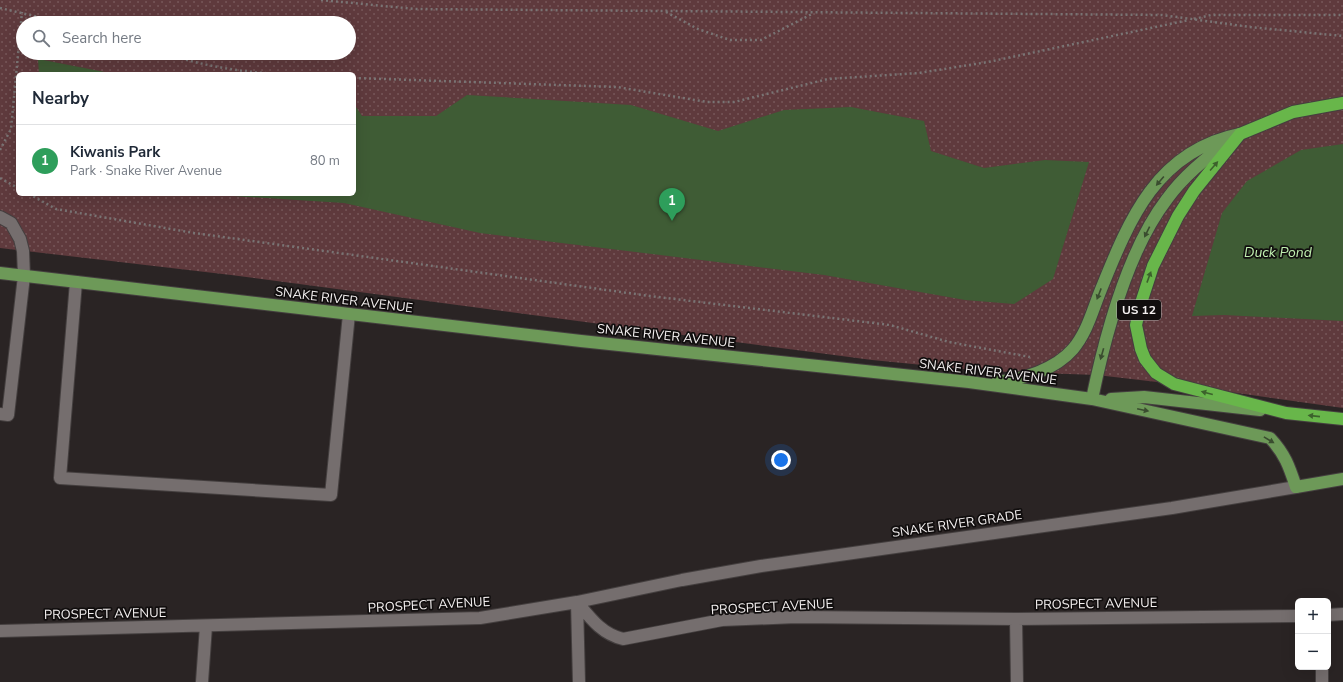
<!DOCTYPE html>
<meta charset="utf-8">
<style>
body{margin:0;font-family:"Nunito Sans",sans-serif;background:#f2f2f3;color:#1f2937}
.controls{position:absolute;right:12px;bottom:12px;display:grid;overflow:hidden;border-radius:6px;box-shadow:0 4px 16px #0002}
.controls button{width:36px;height:36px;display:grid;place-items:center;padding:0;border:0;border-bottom:1px solid #e0e1e3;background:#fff;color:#1f2937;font:20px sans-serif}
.you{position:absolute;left:781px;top:460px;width:14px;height:14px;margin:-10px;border:3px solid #fff;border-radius:50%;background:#1a73e8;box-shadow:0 0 0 6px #1a73e833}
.badge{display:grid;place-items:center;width:26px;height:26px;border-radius:50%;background:#487545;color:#fff;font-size:13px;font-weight:700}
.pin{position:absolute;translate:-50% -33px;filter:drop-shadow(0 1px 2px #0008)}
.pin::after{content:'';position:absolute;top:21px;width:14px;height:12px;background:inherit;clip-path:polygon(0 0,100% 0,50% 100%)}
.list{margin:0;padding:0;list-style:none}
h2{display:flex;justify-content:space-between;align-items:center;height:52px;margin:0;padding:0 16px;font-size:17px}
h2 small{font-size:13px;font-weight:400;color:#747a83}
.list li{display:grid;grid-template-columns:26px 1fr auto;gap:12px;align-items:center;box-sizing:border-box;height:72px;padding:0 16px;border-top:1px solid #e0e1e3}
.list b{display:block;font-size:15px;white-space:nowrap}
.list p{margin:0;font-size:13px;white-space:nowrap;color:#747a83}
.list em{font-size:13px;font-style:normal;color:#747a83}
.icon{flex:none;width:22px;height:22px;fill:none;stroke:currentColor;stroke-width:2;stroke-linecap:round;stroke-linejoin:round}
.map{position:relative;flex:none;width:1343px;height:682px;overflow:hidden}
.search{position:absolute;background:#fff;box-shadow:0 4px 16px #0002;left:16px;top:16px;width:340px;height:44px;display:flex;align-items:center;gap:10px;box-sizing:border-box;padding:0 14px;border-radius:22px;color:#747a83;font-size:15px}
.panel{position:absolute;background:#fff;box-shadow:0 4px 16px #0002;left:16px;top:72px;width:340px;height:124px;border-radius:6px}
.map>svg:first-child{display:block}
</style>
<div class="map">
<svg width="1343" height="682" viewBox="0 0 1343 682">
<defs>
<pattern id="park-dots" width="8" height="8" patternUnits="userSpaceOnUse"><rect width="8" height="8" fill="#5f3a3d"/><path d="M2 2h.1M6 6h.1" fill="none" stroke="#775759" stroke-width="1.8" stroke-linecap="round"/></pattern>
</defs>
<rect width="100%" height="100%" fill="#2a2424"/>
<!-- park -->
<path fill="url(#park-dots)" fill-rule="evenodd" d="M0,0H1343V408L1174,384L1097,375L984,371L872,360L231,275L0,248ZM23,23H349V53H23ZM18,74H354V194H18Z"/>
<!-- water -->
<path fill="#3f5c35" d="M38,59L115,74H39Z
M467,95L631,105L718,131L784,110L851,107L924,121L931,151L984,168L1045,160L1089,162L1053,279L1014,304L965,300L824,275L480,233L344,203L203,194H354V104L362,116H436Z
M1343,144V321L1224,315L1192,316L1222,213L1247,181L1301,150Z"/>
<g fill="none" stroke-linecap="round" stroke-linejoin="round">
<defs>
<path id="minor" d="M0,217L11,223L20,239L23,251L24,276L8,415L0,414
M76,282L60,478L331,495L349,314
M577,602C591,619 602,634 623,639L722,620L796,617L1016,619L1298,616
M577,602L579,682
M1328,615L1343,614
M1016,619L1017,682
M0,631L480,618L577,602L682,580L761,566L1172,508L1296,487
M1322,667V682
M202,682L206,626"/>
<path id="major" d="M0,273L581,341L969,382L1092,399L1270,438C1285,454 1289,466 1296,487L1343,479
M997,382C1023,379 1055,370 1073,349C1087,332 1092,312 1100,292C1129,220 1156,151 1240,134
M1092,399C1105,336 1127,251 1167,199C1185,174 1209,155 1234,138
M1111,399L1144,397L1260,410"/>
<path id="highway" d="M1343,103L1293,112L1240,134L1194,191L1178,216L1153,266L1141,303L1136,325L1141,349L1145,359L1156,373L1174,384L1286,413L1343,419"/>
</defs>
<!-- minor casing -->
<use href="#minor" stroke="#443f3f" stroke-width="14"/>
<!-- major casing -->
<use href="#major" stroke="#443f3f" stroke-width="14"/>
<!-- highway casing -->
<use href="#highway" stroke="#443f3f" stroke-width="14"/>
<!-- path -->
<path stroke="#797474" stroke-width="2.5" stroke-dasharray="2 3" stroke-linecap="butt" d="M321,0L415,9L1162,15L1250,27L1343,36
M0,8L64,23
M666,12L698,29L730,40H761L812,14
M1194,19L1211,15H1343
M162,53C200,65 239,72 279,74
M354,78L617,87L707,102H734L828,79L919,73L988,62L1189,20
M0,150L11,129L22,12
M0,178L18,188
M29,194L56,209L194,233L650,296L890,325L949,342L1030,357"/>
<!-- minor -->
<use href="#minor" stroke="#756e6e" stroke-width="12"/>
<!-- major -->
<use href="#major" stroke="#6d9958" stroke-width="12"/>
<!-- highway -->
<use href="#highway" stroke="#68b64a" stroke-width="12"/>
</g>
<!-- one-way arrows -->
<defs><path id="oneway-solid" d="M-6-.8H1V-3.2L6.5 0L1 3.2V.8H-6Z"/></defs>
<g fill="#3c622c">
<use href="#oneway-solid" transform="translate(1214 166) rotate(-49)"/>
<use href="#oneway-solid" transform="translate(1149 277) rotate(-70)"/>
<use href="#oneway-solid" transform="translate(1207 393) rotate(-165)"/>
<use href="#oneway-solid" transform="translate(1314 416) rotate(-174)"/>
</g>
<g fill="#3a4d2f">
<use href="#oneway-solid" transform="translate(1160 181) rotate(130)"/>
<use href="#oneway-solid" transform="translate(1147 232) rotate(116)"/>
<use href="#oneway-solid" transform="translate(1099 294) rotate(111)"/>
<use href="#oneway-solid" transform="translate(1102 354) rotate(106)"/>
<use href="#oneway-solid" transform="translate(1143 410) rotate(12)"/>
<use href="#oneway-solid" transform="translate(1269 440) rotate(31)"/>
</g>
<g text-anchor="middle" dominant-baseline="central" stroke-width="3.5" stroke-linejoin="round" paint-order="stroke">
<!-- shield labels -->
<rect fill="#110e0e" stroke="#b0acac" stroke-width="1" x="1117" y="300" width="44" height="20" rx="3"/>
<g font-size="12" font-weight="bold" fill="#f4f0f0">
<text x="1139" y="310">US 12</text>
</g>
<!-- street labels -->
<g font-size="13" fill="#f4f0f0" stroke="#110e0e">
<text transform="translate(344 300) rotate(7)">SNAKE RIVER AVENUE</text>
<text transform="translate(666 336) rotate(6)">SNAKE RIVER AVENUE</text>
<text transform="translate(988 372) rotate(7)">SNAKE RIVER AVENUE</text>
<text transform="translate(957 524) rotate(-8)">SNAKE RIVER GRADE</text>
<text transform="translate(1096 604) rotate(-1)">PROSPECT AVENUE</text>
<text transform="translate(429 605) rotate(-3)">PROSPECT AVENUE</text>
<text transform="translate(772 607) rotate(-3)">PROSPECT AVENUE</text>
<text transform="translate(105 614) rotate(-1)">PROSPECT AVENUE</text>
</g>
<!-- water labels -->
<g font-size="14" font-style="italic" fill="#c0f0b0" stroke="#110e0e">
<text x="1278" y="252">Duck Pond</text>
</g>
</g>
</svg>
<div class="controls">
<button>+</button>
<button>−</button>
</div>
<div class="you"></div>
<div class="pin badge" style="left:672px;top:221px;background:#2e9e5b">1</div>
<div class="search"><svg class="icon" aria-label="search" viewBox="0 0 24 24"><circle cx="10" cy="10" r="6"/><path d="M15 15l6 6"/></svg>Search here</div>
<section class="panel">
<h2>Nearby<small></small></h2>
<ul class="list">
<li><span class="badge" style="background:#2e9e5b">1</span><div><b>Kiwanis Park</b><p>Park · Snake River Avenue</p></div><em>80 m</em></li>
</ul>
</section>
</div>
